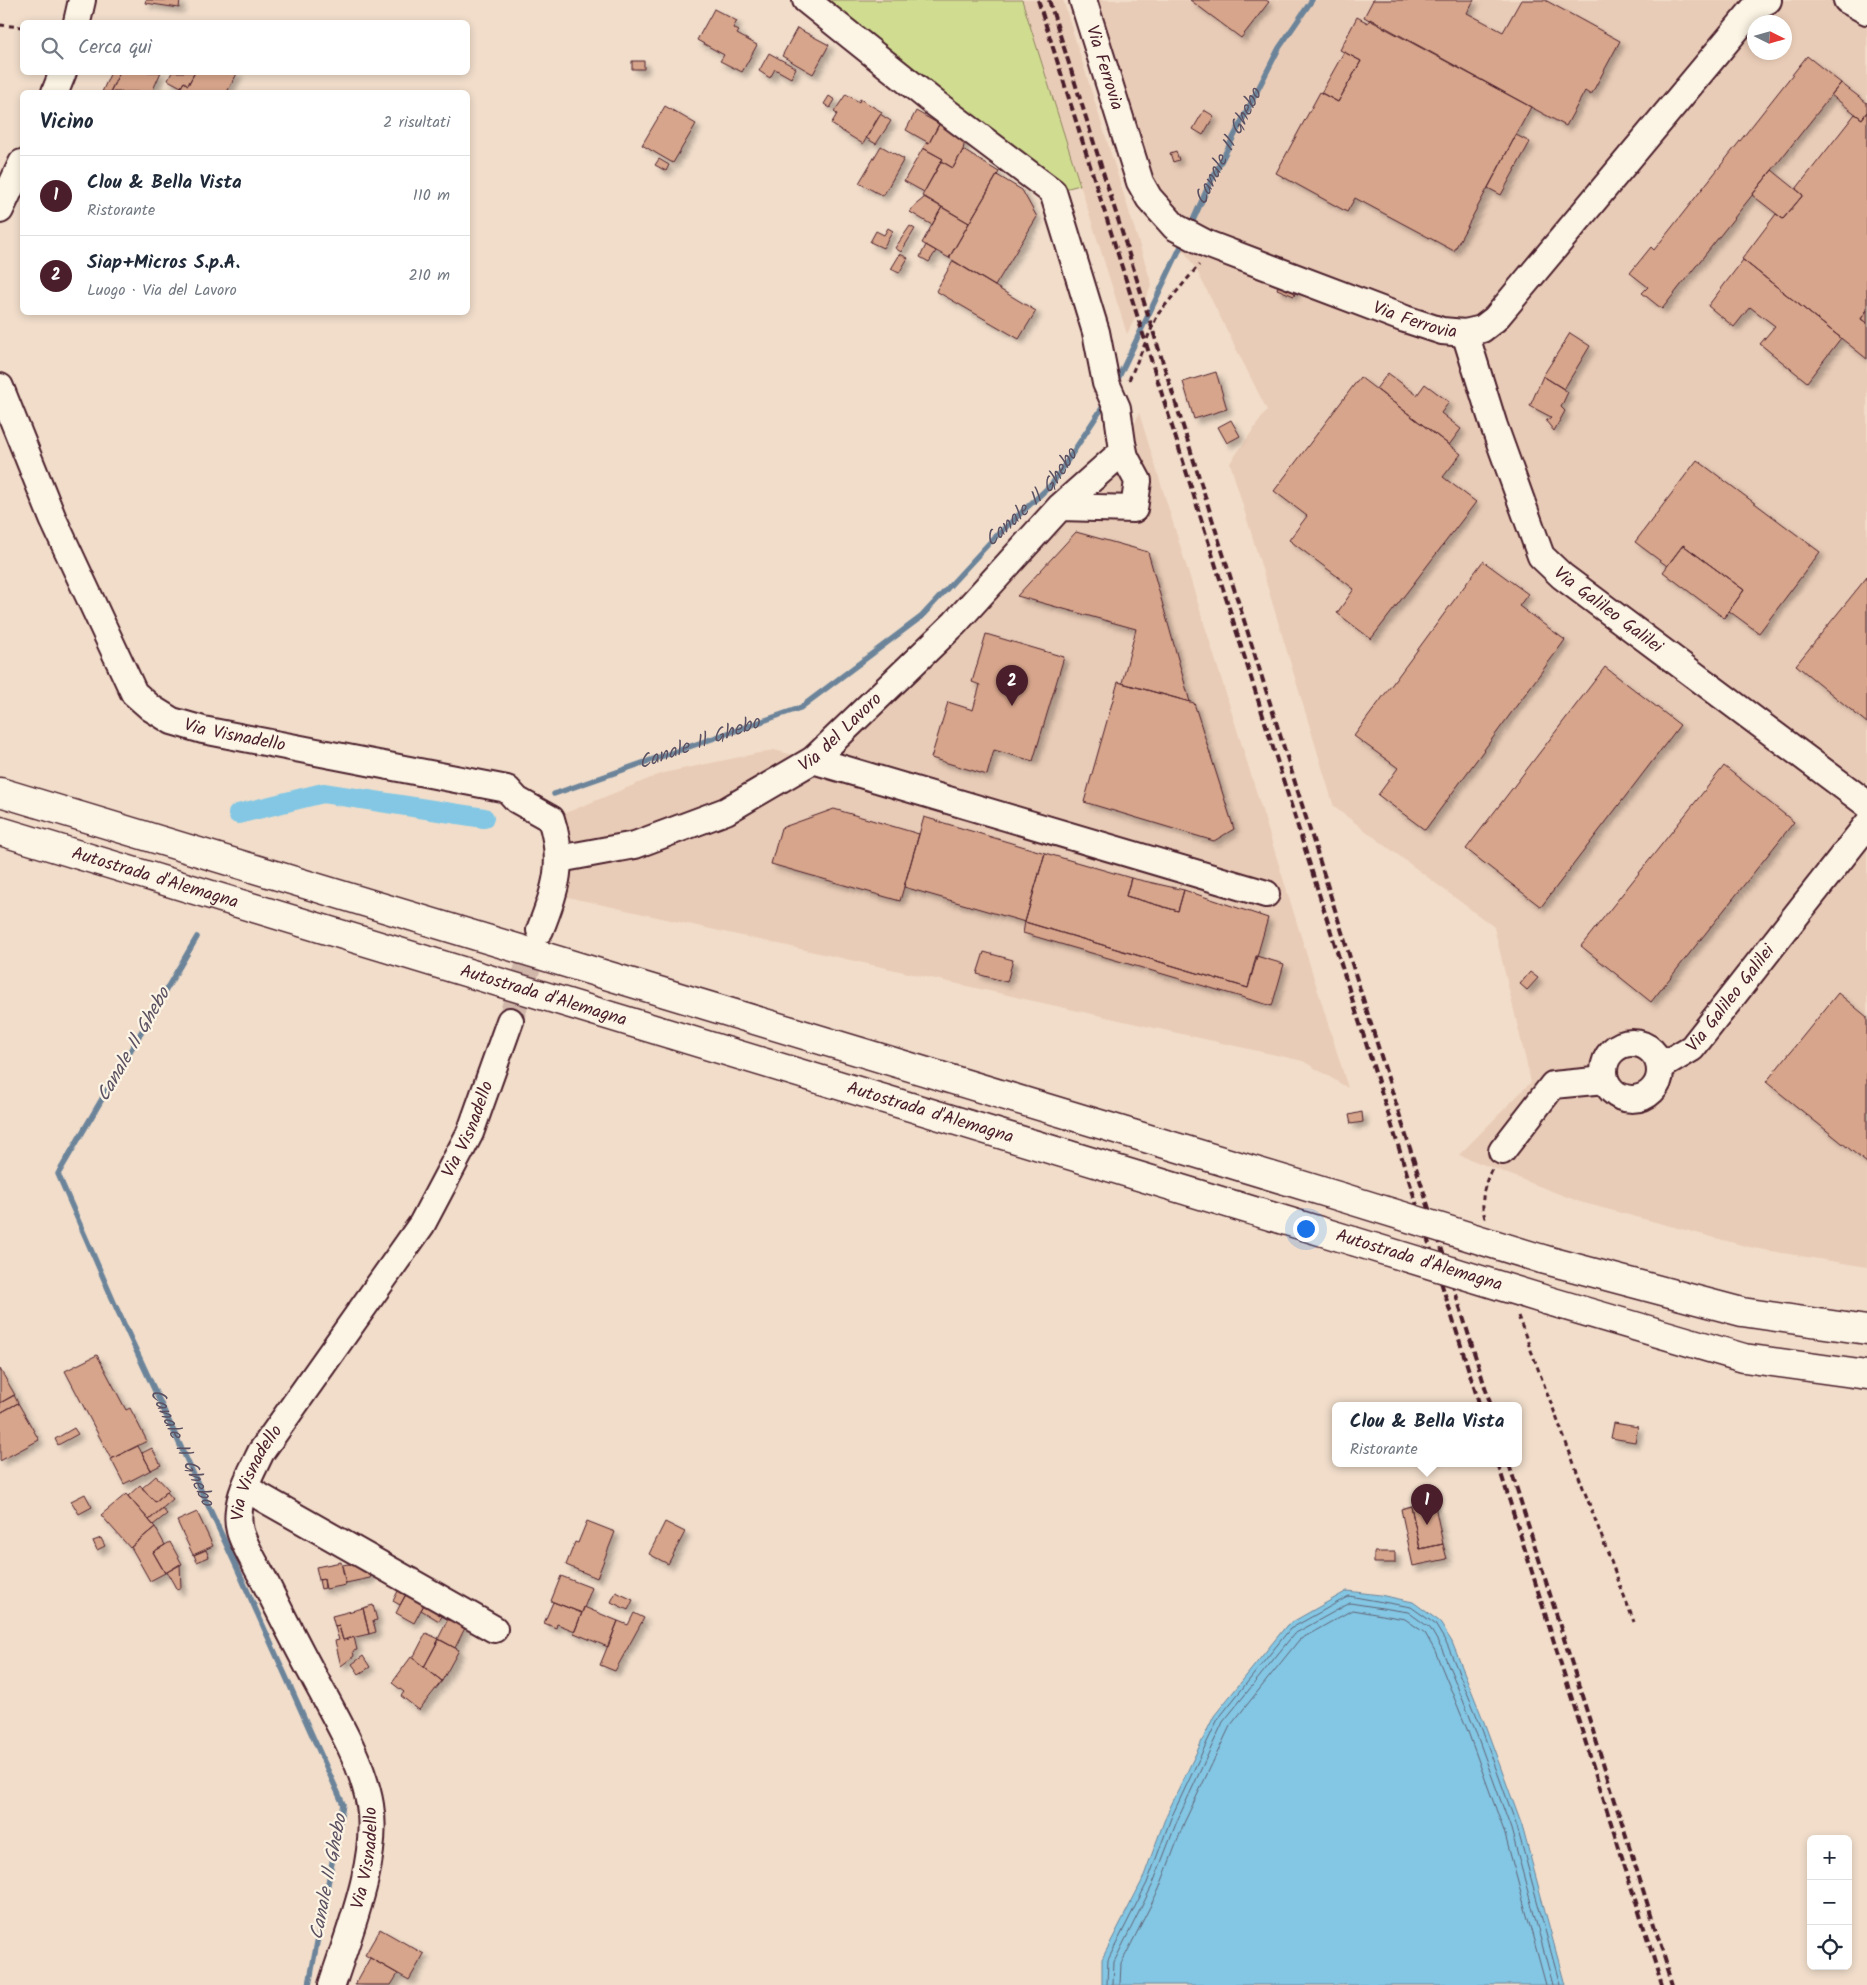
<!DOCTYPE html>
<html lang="it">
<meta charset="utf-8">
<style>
body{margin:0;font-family:Kalam,sans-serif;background:#f6f6f7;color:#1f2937}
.controls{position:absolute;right:15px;bottom:15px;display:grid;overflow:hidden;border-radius:8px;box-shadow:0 2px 8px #0003}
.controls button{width:45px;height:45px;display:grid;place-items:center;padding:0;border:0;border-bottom:1px solid #e0e1e3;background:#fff;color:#1f2937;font:25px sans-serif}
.compass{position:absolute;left:1747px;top:15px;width:45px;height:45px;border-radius:50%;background:#fff;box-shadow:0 2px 8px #0003;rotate:95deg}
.you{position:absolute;left:1305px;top:1228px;width:18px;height:18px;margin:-12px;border:4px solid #fff;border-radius:50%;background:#1a73e8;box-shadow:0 0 0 8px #1a73e833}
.badge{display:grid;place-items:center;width:32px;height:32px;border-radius:50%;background:#4a1f2b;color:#fff;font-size:16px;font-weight:700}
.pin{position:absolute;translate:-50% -41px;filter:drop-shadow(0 1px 2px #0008)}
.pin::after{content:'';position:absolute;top:26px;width:18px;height:15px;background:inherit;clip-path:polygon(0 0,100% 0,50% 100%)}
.popup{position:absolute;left:1332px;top:1402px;width:190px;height:65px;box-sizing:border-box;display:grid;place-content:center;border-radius:8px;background:#fff;filter:drop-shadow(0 1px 4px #0005);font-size:16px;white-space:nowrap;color:#747a83}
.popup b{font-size:19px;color:#1f2937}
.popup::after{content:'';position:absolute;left:50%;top:100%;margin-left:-10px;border:10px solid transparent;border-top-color:#fff}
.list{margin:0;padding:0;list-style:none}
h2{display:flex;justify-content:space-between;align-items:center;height:65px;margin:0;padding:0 20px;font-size:21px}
h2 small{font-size:16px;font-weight:400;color:#747a83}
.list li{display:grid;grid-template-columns:32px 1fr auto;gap:15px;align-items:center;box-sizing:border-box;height:80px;padding:0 20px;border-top:1px solid #e0e1e3}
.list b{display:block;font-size:19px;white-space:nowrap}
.list p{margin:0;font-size:16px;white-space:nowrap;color:#747a83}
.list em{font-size:16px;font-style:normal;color:#747a83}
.icon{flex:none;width:28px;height:28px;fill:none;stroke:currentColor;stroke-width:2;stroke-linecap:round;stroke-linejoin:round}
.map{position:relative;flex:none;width:1867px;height:1985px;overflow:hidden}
.search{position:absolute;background:#fff;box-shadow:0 2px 8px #0003;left:20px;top:20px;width:450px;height:55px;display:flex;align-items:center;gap:12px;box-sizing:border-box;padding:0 18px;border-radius:8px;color:#747a83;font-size:19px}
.panel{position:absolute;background:#fff;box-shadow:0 2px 8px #0003;left:20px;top:90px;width:450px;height:225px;border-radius:8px}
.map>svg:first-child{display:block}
</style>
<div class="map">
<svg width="1867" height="1985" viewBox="0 0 1867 1985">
<defs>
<filter id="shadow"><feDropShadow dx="4.5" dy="4.5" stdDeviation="2.5" flood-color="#0004"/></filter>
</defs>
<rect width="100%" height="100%" fill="#f1ddca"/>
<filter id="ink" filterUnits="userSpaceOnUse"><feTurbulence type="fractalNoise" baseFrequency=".02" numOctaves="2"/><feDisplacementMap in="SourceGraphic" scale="10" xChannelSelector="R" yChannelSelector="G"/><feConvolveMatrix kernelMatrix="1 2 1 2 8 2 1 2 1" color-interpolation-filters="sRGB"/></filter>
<g filter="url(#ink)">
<!-- built -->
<path fill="#e9ccb7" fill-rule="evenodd" d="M1022,0H1063L1152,285L1127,334Z
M1083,0H1867V1267L1753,1248L1580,1202L1459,1155L1531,1082L1494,927L1334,807L1230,463L1267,410L1197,271L1140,182ZM1754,22H1784V52H1754Z
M1139,413L1348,1088L1303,1061L554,894L551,819L663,773L774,750L813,760L1123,453Z"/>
<!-- green -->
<path fill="#d0dd91" stroke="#8d7e5e" d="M806,0H1022L1080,185L1053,192Z"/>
<!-- water -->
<path fill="#83c7e4" stroke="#6c849a" d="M1347,1591L1380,1595L1413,1602L1439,1621L1452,1642L1484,1722L1522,1826L1565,1985H1102V1959L1142,1881L1166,1816L1214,1716L1287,1625Z"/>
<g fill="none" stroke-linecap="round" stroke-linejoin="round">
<!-- shore -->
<path stroke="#616275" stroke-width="1" d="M1107,1985L1108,1960L1147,1883L1171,1818L1218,1719L1290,1629L1349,1596L1411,1607L1435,1624L1447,1644L1480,1724L1517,1827L1560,1985
M1113,1985L1114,1962L1152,1886L1177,1821L1223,1722L1294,1634L1350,1603L1408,1612L1430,1628L1441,1647L1474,1727L1511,1829L1553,1985
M1120,1985L1121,1964L1159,1889L1184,1823L1230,1726L1299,1640L1352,1610L1405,1619L1425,1633L1435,1651L1467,1729L1504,1831L1546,1985"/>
<!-- stream -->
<g stroke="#6c849a" stroke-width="5.5">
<path id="s1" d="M1190,227L1208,187L1279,48L1312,0"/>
<path d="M1115,385L1184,240"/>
<path id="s2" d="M554,794L800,708L921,617L992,540L1052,484L1106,402"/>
<path id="s3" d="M197,937L58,1174L116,1307L238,1570L343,1804L309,1985"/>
</g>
<!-- canal -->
<path stroke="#83c7e4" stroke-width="20" d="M238,814L323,793L484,818"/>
</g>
<!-- building -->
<path fill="#d7a58b" stroke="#4a1f2b" filter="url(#shadow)" d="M146,0H180L179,8L145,3Z
M1190,0H1266L1269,2L1241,38Z
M1373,0H1474L1467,13L1503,32L1521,0H1545L1620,41L1591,95L1585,91L1566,126L1364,17Z
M714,9L737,21L733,28L739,31L737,34L757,45L742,72L720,61L724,55L697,40Z
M1357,17L1368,23L1370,19L1531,107L1454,251L1355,198L1347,212L1276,173L1320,92L1338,102L1361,61L1340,50Z
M797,28L829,45L813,74L782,56Z
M1344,52L1361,61L1338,102L1321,93Z
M769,53L796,68L791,78L775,69L770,78L759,71Z
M1807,56L1841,83L1662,309L1642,293L1648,287L1630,273L1651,247L1654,250Z
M632,61H644V69H632Z
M111,72H120L110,92H102Z
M120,72H161L152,92H110Z
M172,72H195L188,85L184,82L181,87L168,80Z
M195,72H238L227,92H178L184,82L188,85Z
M1841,83L1867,103V112L1862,119L1831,95Z
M846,94L859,102L860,99L882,112L863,144L831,124L837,114L834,112Z
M829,96L835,100L830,108L824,104Z
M665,106L696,124L673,163L642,145Z
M1204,110L1214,116L1203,135L1193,129Z
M916,111L939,124L929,143L906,130Z
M1867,112V310L1861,319L1867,323V359L1742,259L1776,214L1783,219L1803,195L1796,189L1855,114L1862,119Z
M880,114L891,121L876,144L866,138Z
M940,123L965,140L963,150L953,168L941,161L943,159L923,148L927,142L929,143Z
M1516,135L1530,142L1501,195L1488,188Z
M881,146L904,159L883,196L859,183Z
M923,148L943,159L924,192L904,181Z
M963,150L999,172L969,223L922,196L941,161L953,168Z
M1176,151L1179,160L1173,162L1170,153Z
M659,159L669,165L666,171L655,165Z
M1772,170L1803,195L1783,219L1752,195Z
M997,175L1022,190L1037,217L995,286L949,258Z
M925,197L942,207L932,225L910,212L913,207Z
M942,207L969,223L949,258L922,243Z
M910,226L915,229L901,252L895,248Z
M888,228L893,231L883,248L870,242L876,231L884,235Z
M926,245L936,251L929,262L920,257Z
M900,254L908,258L899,273L891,269Z
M1743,260L1841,338L1807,382L1760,344L1775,326L1750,307L1734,327L1708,306Z
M953,261L1036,311L1019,339L936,291Z
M1280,281L1297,288L1294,296L1277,289Z
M1867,310V323L1861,319Z
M1570,333L1590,346L1564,389L1543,376Z
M1216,372L1227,409L1194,419L1183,382Z
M1388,373L1417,395L1425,384L1449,402L1441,413L1461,429L1449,445L1376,389Z
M1543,376L1568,392L1561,407L1565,411L1554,431L1546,421L1551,417L1530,406Z
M1360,377L1461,454L1443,477L1476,502L1371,639L1337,613L1354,589L1289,540L1307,516L1274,491Z
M1231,420L1240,436L1227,443L1218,427Z
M1697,460L1820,552L1759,633L1729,611L1744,590L1683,545L1667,566L1635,542Z
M1076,532L1148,552L1190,702L1122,683L1136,629L1017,596Z
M1683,545L1744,590L1724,618L1663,572Z
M1483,561L1528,594L1519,606L1565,640L1425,830L1378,795L1398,768L1354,736Z
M1867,577V723L1796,665Z
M986,634L1064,657L1033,761L994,750L987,775L931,758L948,702L973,710L980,685L972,682Z
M1605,667L1680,725L1541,907L1466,849Z
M1118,682L1194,703L1234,829L1214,841L1084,802Z
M1724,766L1794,822L1651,1002L1581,946Z
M834,809L919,834L900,901L771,864L781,828Z
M924,817L1045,853L1025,922L904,887Z
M1045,853L1131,878L1126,896L1178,911L1184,890L1268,918L1248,988L1025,922Z
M1131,878L1184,890L1178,911L1126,896Z
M1025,922L1248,988L1256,956L1284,964L1272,1006L1023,933Z
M984,952L1013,960L1007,982L977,974Z
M1530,972L1538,978L1527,990L1520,984Z
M1838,993L1867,1017V1163L1766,1082Z
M1362,1112L1363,1122L1351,1124L1349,1115Z
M97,1355L126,1410L130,1408L147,1441L111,1459L65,1371Z
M0,1369L15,1395L0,1403Z
M14,1395L18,1403L0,1413V1403Z
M18,1403L39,1440L0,1461V1413Z
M1614,1423L1638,1427L1635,1442L1611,1438Z
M74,1428L78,1434L58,1445L55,1439Z
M138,1446L151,1470L124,1484L111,1459Z
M152,1448L161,1465L151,1470L142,1453Z
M156,1476L169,1490L155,1502L142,1488Z
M140,1485L155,1502L167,1492L173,1499L149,1520L128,1496Z
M85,1494L92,1507L79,1514L71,1501Z
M126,1494L155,1527L130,1548L101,1515Z
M1434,1501L1443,1544L1420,1549L1411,1506Z
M1411,1506L1420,1549L1443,1544L1447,1559L1413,1566L1401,1509Z
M162,1508L167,1514L153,1525L149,1520Z
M197,1512L213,1546L193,1555L177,1521Z
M587,1521L615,1532L597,1578L566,1565L575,1542L578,1543Z
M665,1522L685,1532L668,1564L649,1554Z
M155,1527L165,1545L153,1552L165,1573L150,1581L131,1547Z
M101,1538L105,1546L97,1550L93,1541Z
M170,1542L182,1564L165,1573L153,1552Z
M206,1550L209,1557L197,1562L194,1555Z
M1374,1552H1395V1563H1374Z
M341,1562L346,1585L326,1589L324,1579L319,1580L316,1567Z
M356,1563L373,1572L370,1578L346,1583L342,1565Z
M180,1564L181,1588L177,1590L167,1572Z
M561,1576L592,1588L582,1613L551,1601Z
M324,1579L325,1588L321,1589L319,1580Z
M399,1589L407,1593L400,1605L393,1601Z
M408,1590L426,1601L414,1623L396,1613Z
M616,1592L633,1600L628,1610L611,1602Z
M426,1601L445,1612L439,1621L421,1610Z
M553,1602L582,1613L575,1631L557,1624L556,1628L544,1623Z
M373,1605L377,1620L373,1621L376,1632L369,1634L363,1608Z
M584,1607L618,1621L608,1647L574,1633Z
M363,1608L369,1634L343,1640L339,1626L335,1627L332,1616Z
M634,1613L644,1618L615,1671L600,1665L618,1621L628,1625Z
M450,1615L467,1624L455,1648L438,1639Z
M339,1626L343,1640L354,1637L357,1650L353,1651L354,1656L341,1666L335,1641L339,1640L335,1627Z
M426,1633L439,1639L424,1667L413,1658Z
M439,1639L459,1650L442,1681L424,1667Z
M363,1656L370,1667L359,1674L352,1664Z
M411,1657L442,1681L419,1710L401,1696L404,1692L392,1683Z
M380,1929L424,1954L409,1980L365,1955Z
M370,1958L398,1974L391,1985H355Z"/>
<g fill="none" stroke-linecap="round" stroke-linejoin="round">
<!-- minor-tunnel -->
<path stroke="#d0b7aa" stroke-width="26" stroke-dasharray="26 13" stroke-linecap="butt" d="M510,1021L539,933"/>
<defs>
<g id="minor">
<path d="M806,0L936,104L1053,192L1096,332L1106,383L1117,408L1122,443L1125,457"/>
<path id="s4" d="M1083,0L1140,182L1149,198L1175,227L1207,244L1405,319L1442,331L1465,333L1482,329L1495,319L1756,6L1768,0"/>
<path d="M1847,0L1867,11"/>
<path d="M77,22L82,0"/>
<path d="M55,92L63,72"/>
<path d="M0,210L22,163"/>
<path id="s5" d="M1465,333L1494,426L1541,556L1562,576L1867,804"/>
<path id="s6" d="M0,387L53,519L134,693L151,708L172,721L203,730L507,789L517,800L551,819C565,862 556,890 540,930"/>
<path d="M813,760L1266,894"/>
<path id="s7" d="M559,859L635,845L726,811L813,760L955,623L1060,507L1114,459L1125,457L1138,481L1134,509L1060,507"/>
<circle cx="1632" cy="1071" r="28"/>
<path id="s8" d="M1660,1067L1692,1048L1867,825"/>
<path d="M1502,1151L1553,1085L1605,1080"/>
<path d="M245,1488L494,1629"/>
<path id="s9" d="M332,1985C349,1932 379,1860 370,1805C363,1762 334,1715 314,1677C297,1646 281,1614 265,1582C258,1568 244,1546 240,1531C233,1504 250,1475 261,1452L422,1224L470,1133L510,1021"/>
</g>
<g id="highway">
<path d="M0,792L1341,1197"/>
<path id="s10" d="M0,831L1353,1241"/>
<path d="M1542,1259L1742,1312L1867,1330"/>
<path d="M1546,1300L1744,1358L1867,1375"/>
</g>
</defs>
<!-- minor casing -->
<use href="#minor" stroke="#4a1f2b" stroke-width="30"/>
<!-- highway casing -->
<use href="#highway" stroke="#4a1f2b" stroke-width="31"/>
<!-- path -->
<path stroke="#4a1f2b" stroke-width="3" stroke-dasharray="5 4" stroke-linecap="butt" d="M0,25L22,27
M1129,380L1158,314L1199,265
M1485,1218C1480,1201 1484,1184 1492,1169
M1518,1316L1634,1622"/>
<!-- minor -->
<use href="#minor" stroke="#fcf5e5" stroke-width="26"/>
<!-- highway -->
<use href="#highway" stroke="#fcf5e5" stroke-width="28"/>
<!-- rail -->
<path stroke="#4a1f2b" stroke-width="4" stroke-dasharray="8 4" stroke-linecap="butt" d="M1038,0L1480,1406
M1049,0L1491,1406
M1498,1464L1662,1985
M1509,1464L1673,1985"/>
<defs>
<path id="highway-bridge" d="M1341,1197L1542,1259
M1353,1241L1546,1300"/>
</defs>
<!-- highway-bridge casing -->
<use href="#highway-bridge" stroke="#4a1f2b" stroke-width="31" stroke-linecap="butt"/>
<!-- highway-bridge -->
<use href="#highway-bridge" stroke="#fcf5e5" stroke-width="28"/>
</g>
</g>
<g text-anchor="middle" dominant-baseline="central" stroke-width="4.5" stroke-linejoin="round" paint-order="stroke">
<!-- street labels -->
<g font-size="18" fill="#4a1f2b" stroke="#fcf5e5">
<text stroke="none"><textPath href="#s4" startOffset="71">Via Ferrovia</textPath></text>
<text stroke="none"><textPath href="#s4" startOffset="506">Via Ferrovia</textPath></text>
<text stroke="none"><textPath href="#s5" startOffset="322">Via Galileo Galilei</textPath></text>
<text stroke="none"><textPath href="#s7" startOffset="314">Via del Lavoro</textPath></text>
<text stroke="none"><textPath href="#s6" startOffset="446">Via Visnadello</textPath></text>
<text stroke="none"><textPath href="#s10" startOffset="162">Autostrada d'Alemagna</textPath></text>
<text stroke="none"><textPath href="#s10" startOffset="568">Autostrada d'Alemagna</textPath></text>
<text stroke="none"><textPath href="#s8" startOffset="100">Via Galileo Galilei</textPath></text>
<text stroke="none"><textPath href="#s10" startOffset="972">Autostrada d'Alemagna</textPath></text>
<text stroke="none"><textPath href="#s9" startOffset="958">Via Visnadello</textPath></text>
<text transform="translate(1419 1261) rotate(17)">Autostrada d'Alemagna</text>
<text stroke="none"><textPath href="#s9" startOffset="552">Via Visnadello</textPath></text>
<text stroke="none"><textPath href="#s9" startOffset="132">Via Visnadello</textPath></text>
</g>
<!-- water labels -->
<g font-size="19" font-style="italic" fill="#5b5162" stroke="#fcf5e5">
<text stroke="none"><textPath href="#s1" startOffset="89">Canale Il Ghebo</textPath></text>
<text stroke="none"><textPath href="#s2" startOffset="575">Canale Il Ghebo</textPath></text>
<text stroke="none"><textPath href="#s2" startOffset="154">Canale Il Ghebo</textPath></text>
<text transform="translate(134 1045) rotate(-60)">Canale Il Ghebo</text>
<text stroke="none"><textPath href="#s3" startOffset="575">Canale Il Ghebo</textPath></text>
<text transform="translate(329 1877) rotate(-79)">Canale Il Ghebo</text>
</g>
</g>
</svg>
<div class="controls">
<button>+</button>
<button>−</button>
<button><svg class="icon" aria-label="locate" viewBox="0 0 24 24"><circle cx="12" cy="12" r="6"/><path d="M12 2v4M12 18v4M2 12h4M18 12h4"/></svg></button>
</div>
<svg class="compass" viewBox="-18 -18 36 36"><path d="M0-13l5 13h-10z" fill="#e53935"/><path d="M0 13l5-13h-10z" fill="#747a83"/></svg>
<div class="you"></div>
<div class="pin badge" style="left:1427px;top:1525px">1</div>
<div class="popup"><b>Clou &amp; Bella Vista</b>Ristorante</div>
<div class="pin badge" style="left:1012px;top:706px">2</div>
<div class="search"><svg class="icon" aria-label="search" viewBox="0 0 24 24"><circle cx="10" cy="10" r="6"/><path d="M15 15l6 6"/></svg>Cerca qui</div>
<section class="panel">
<h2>Vicino<small>2 risultati</small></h2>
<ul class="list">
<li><span class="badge">1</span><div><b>Clou &amp; Bella Vista</b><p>Ristorante</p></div><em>110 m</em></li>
<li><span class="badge">2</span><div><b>Siap+Micros S.p.A.</b><p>Luogo · Via del Lavoro</p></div><em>210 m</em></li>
</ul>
</section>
</div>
